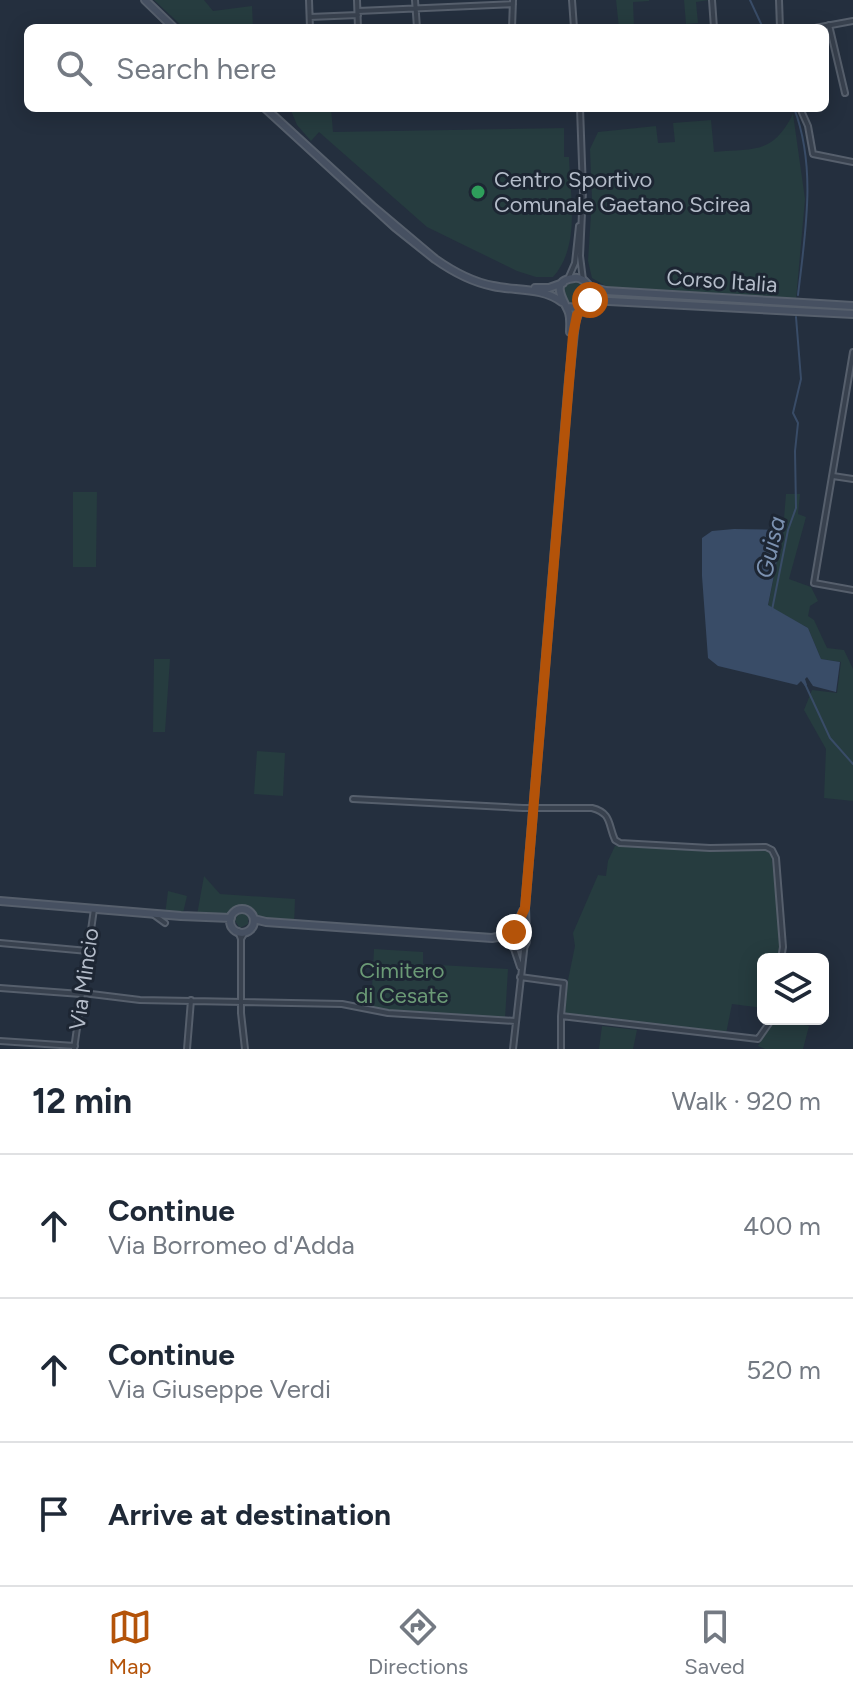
<!DOCTYPE html>
<meta charset="utf-8">
<style>
body{margin:0;font-family:Figtree,sans-serif;background:#f6f6f7;color:#1f2937}
.controls{position:absolute;right:24px;bottom:24px;display:grid;overflow:hidden;border-radius:12px;box-shadow:0 4px 20px #0003}
.controls button{width:72px;height:72px;display:grid;place-items:center;padding:0;border:0;border-bottom:2px solid #e0e1e3;background:#fff;color:#1f2937;font:40px sans-serif}
.stop{position:absolute;width:24px;height:24px;margin:-18px;border:6px solid #b45309;border-radius:50%;background:#fff}
.stop.end{background:#b45309;border-color:#fff;box-shadow:0 2px 8px #0008}
.list{margin:0;padding:0;list-style:none}
h2{display:flex;justify-content:space-between;align-items:center;height:104px;margin:0;padding:0 32px;font-size:34px}
h2 small{font-size:26px;font-weight:400;color:#747a83}
.list li{display:grid;grid-template-columns:52px 1fr auto;gap:24px;align-items:center;box-sizing:border-box;height:144px;padding:0 32px;border-top:2px solid #e0e1e3}
.list b{display:block;font-size:30px;white-space:nowrap}
.list p{margin:0;font-size:26px;white-space:nowrap;color:#747a83}
.list em{font-size:26px;font-style:normal;color:#747a83}
.icon{flex:none;width:44px;height:44px;fill:none;stroke:currentColor;stroke-width:2;stroke-linecap:round;stroke-linejoin:round}
.map{position:relative;flex:none;width:853px;height:1049px;overflow:hidden}
.search{position:absolute;background:#fff;box-shadow:0 4px 20px #0003;left:24px;right:24px;top:24px;height:88px;display:flex;align-items:center;gap:20px;box-sizing:border-box;padding:0 28px;border-radius:12px;color:#747a83;font-size:30px}
.sheet{height:536px;background:#fff}
nav{display:flex;justify-content:space-around;align-items:center;box-sizing:border-box;height:112px;border-top:2px solid #e0e1e3;background:#fff;font-size:22px;color:#747a83}
nav a{display:grid;justify-items:center;gap:4px}
nav .on{color:#b45309}
.map>svg:first-child{display:block}
</style>
<div class="map">
<svg width="853" height="1049" viewBox="0 0 853 1049">
<rect width="100%" height="100%" fill="#242f3e"/>
<!-- green -->
<path fill="#263c3f" d="M154,0H204L213,11L252,6L253,28H184Z
M616,0H649V1L633,2L634,27L619,28Z
M684,0H709L696,2L698,23L686,24Z
M290,108H331L333,132L564,128V157H569C570,195 581,246 553,277H536L517,271L427,227L319,132L311,141L297,125Z
M793,114L805,199L796,300L609,288L592,278L588,261L592,199L590,149L598,132L656,126L658,143L675,142L673,123L711,120L714,152C755,148 772,155 793,114Z
M563 293a12 12 0 1 1 24 0a12 12 0 1 1-24 0Z
M73,492H97L96,567H73Z
M786,494H800L798,514L806,517L789,579L811,587L818,601L810,606L808,616L814,620L827,648L844,650L853,669V801L824,798L826,749L804,710L812,690L837,693L841,662L821,659L808,628L768,606L783,530Z
M154,659H170L165,732H153Z
M257,751L285,753L283,796L254,794Z
M619,845L711,851L764,849L771,852L780,936L778,959H763V1008L732,1004L726,1034L568,1015L565,1012L567,985L575,946L573,933L598,875L606,876L608,861L615,846Z
M204,876L220,894L295,899L294,926L248,915V924L240,928L235,921L238,913L232,912L223,916L197,915Z
M168,891L187,896L182,917L165,915Z
M374,949L423,952V964L508,969L505,1019L371,1009Z
M774,1019L809,1026L803,1049H765L758,1046Z
M602,1026L637,1030L633,1049H599Z"/>
<!-- water -->
<path fill="#394c67" d="M734,529L783,530L768,605L808,628L821,659L840,662L836,692L813,686L807,677L805,679L807,685L805,686L801,681L797,685L718,666L708,658L702,576V538L712,531Z"/>
<g fill="none" stroke-linecap="round" stroke-linejoin="round">
<!-- stream -->
<path stroke="#394c67" stroke-width="2" d="M750,0L763,28
M794,108C817,168 805,234 798,295
M772,610L788,530L796,508L795,451L798,423L793,413L801,379L796,317
M805,684L830,738L853,764"/>
<defs>
<path id="street" d="M309,0L310,28
M357,0L358,28
M415,0L417,28
M572,0L574,28
M712,0L714,28
M779,0L780,28
M358,11L513,4
M310,17L358,15
M829,25L845,93
M512,28L513,0
M815,28L853,21
M580,108L583,191L580,256L583,280
M800,108L808,126L813,154L853,162
M568,279L575,263L579,226
M853,352L814,583L853,590
M833,476L853,479
M353,799L523,808H592C612,813 608,825 615,840L620,843L710,848L766,847L772,850L776,858L783,947L781,959
M154,915L165,923
M238,931L241,939V1013L245,1049
M241,939L245,932
M0,943L88,951
M513,946L520,967
M520,977L564,983L561,1016V1049
M0,988L81,994
M83,993L140,1000L342,1004L388,1013L515,1021
M561,1016L758,1039L772,1019
M0,1041L75,1046
M74,1049L94,909
M187,1049L191,1000
M513,1049L525,942"/>
<path id="secondary" d="M145,0L174,28
M265,108L395,227L435,259L365,200
M435,259C452,271 472,282 493,286C516,291 542,287 562,302
M590,287L606,291L853,306
M535,288H549L563,283
M590,300L853,314
M567,307L580,308L590,300V287C585,281 581,277 574,278C547,281 566,303 569,313C571,319 570,326 570,332
M0,901L181,916L231,918
M230 921a12 12 0 1 1 24 0a12 12 0 1 1-24 0Z
M254,919L266,922L492,938L513,934
M514,932L523,911
M510 940a8 8 0 1 1 16 0a8 8 0 1 1-16 0Z
M526,937L525,908L569,380L575,323L580,308"/>
</defs>
<!-- street casing -->
<use href="#street" stroke="#565f6c" stroke-width="8"/>
<!-- secondary casing -->
<use href="#secondary" stroke="#565f6c" stroke-width="10"/>
<!-- street -->
<use href="#street" stroke="#38414e" stroke-width="4"/>
<!-- secondary -->
<use href="#secondary" stroke="#465061" stroke-width="6"/>
</g>
<g fill="none" stroke-linecap="round" stroke-linejoin="round">
<!-- route -->
<path stroke="#b45309" stroke-width="10" d="M514,932L525,908L573,335L577,315L590,300"/>
</g>
<!-- markers -->
<circle fill="#2e9e5b" stroke="#1d2633" stroke-width="3" cx="478" cy="192" r="8"/>
<g text-anchor="middle" dominant-baseline="central" stroke-width="6" stroke-linejoin="round" paint-order="stroke">
<!-- poi labels -->
<g font-size="22" fill="#b4bcc9" stroke="#1d2633" text-anchor="start">
<text x="494" y="179">Centro Sportivo<tspan x="494" dy="25">Comunale Gaetano Scirea</tspan></text>
</g>
<!-- street labels -->
<g font-size="22" fill="#b4bcc9" stroke="#1d2633">
<text transform="translate(722 281) rotate(4)">Corso Italia</text>
<text transform="translate(84 979) rotate(-82)">Via Mincio</text>
</g>
<!-- park labels -->
<g font-size="22" fill="#6b9a76" stroke="#1d2633">
<text x="402" y="970">Cimitero<tspan x="402" dy="25">di Cesate</tspan></text>
</g>
<!-- water labels -->
<g font-size="24" font-style="italic" fill="#7c92b1" stroke="#1d2633">
<text transform="translate(770 547) rotate(-77)">Guisa</text>
</g>
</g>
</svg>
<div class="controls">
<button><svg class="icon" aria-label="layers" viewBox="0 0 24 24"><path d="M12 4l9 5-9 5-9-5zM3 14l9 5 9-5"/></svg></button>
</div>
<div class="stop" style="left:590px;top:300px"></div>
<div class="stop end" style="left:514px;top:932px"></div>
<div class="search"><svg class="icon" aria-label="search" viewBox="0 0 24 24"><circle cx="10" cy="10" r="6"/><path d="M15 15l6 6"/></svg>Search here</div>
</div>
<section class="sheet">
<h2>12 min<small>Walk · 920 m</small></h2>
<ul class="list">
<li><svg class="icon" aria-label="ahead" viewBox="0 0 24 24"><path d="M12 20V5M6 11l6-6 6 6"/></svg><div><b>Continue</b><p>Via Borromeo d'Adda</p></div><em>400 m</em></li>
<li><svg class="icon" aria-label="ahead" viewBox="0 0 24 24"><path d="M12 20V5M6 11l6-6 6 6"/></svg><div><b>Continue</b><p>Via Giuseppe Verdi</p></div><em>520 m</em></li>
<li><svg class="icon" aria-label="arrive" viewBox="0 0 24 24"><path d="M6 21V4h12l-3 4 3 4H6"/></svg><div><b>Arrive at destination</b></div></li>
</ul>
</section>
<nav>
<a class="on"><svg class="icon" aria-label="map" viewBox="0 0 24 24"><path d="M3 6l6-2 6 2 6-2v14l-6 2-6-2-6 2zM9 4v14M15 6v14"/></svg>Map</a>
<a><svg class="icon" aria-label="directions" viewBox="0 0 24 24"><path d="M12 3l9 9-9 9-9-9zM9 14v-3h6M13 9l2 2-2 2"/></svg>Directions</a>
<a><svg class="icon" aria-label="saved" viewBox="0 0 24 24"><path d="M7 4h10v16l-5-4-5 4z"/></svg>Saved</a>
</nav>
